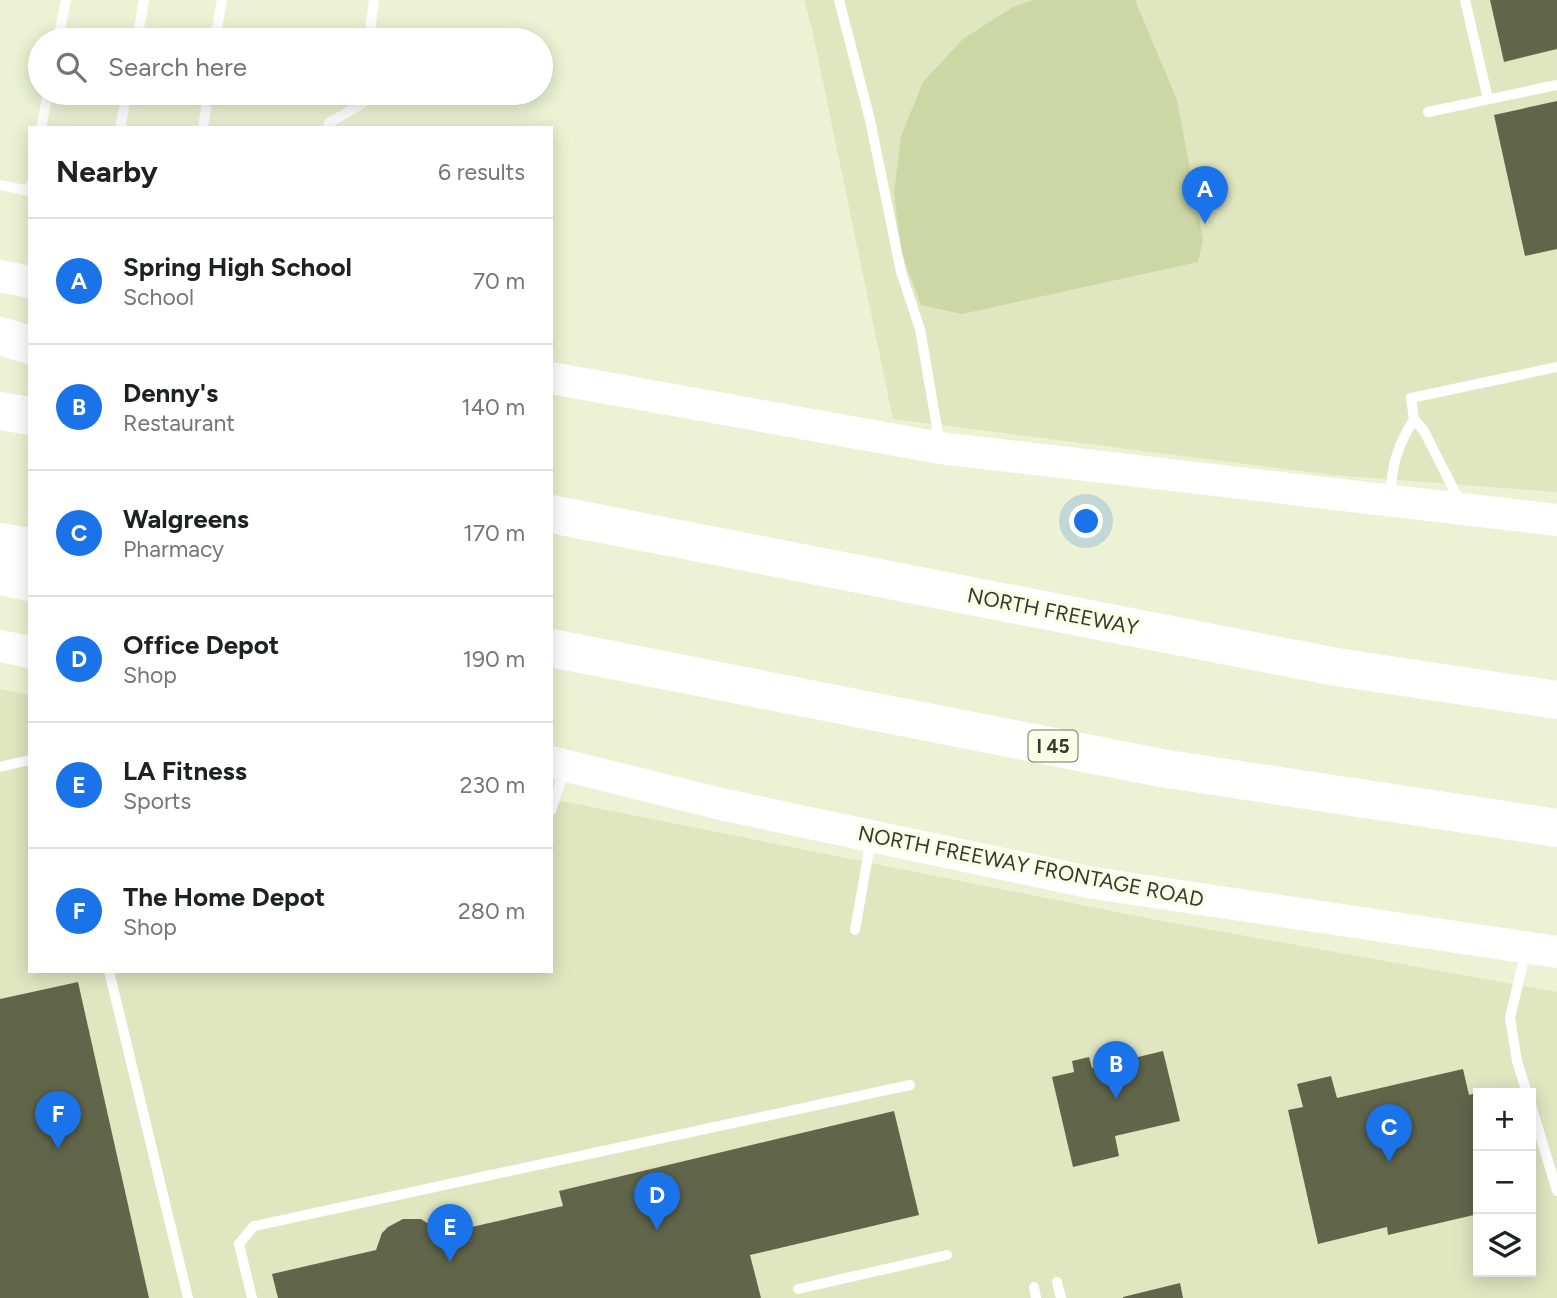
<!DOCTYPE html>
<meta charset="utf-8">
<style>
body{margin:0;font-family:Figtree,sans-serif;background:#f2f2f2;color:#202124}
.controls{position:absolute;right:21px;bottom:21px;display:grid;overflow:hidden;border-radius:0px;box-shadow:0 4px 18px #0003}
.controls button{width:63px;height:63px;display:grid;place-items:center;padding:0;border:0;border-bottom:2px solid #e0e0e0;background:#fff;color:#202124;font:35px sans-serif}
.you{position:absolute;left:1087px;top:522px;width:24px;height:24px;margin:-18px;border:5px solid #fff;border-radius:50%;background:#1a73e8;box-shadow:0 0 0 10px #1a73e833}
.badge{display:grid;place-items:center;width:46px;height:46px;border-radius:50%;background:#1a73e8;color:#fff;font-size:23px;font-weight:700}
.pin{position:absolute;translate:-50% -58px;filter:drop-shadow(0 2px 4px #0008)}
.pin::after{content:'';position:absolute;top:37px;width:24px;height:21px;background:inherit;clip-path:polygon(0 0,100% 0,50% 100%)}
.list{margin:0;padding:0;list-style:none}
h2{display:flex;justify-content:space-between;align-items:center;height:91px;margin:0;padding:0 28px;font-size:30px}
h2 small{font-size:23px;font-weight:400;color:#757577}
.list li{display:grid;grid-template-columns:46px 1fr auto;gap:21px;align-items:center;box-sizing:border-box;height:126px;padding:0 28px;border-top:2px solid #e0e0e0}
.list b{display:block;font-size:26px;white-space:nowrap}
.list p{margin:0;font-size:23px;white-space:nowrap;color:#757577}
.list em{font-size:23px;font-style:normal;color:#757577}
.icon{flex:none;width:38px;height:38px;fill:none;stroke:currentColor;stroke-width:2;stroke-linecap:round;stroke-linejoin:round}
.map{position:relative;flex:none;width:1557px;height:1298px;overflow:hidden}
.search{position:absolute;background:#fff;box-shadow:0 4px 18px #0003;left:28px;top:28px;width:525px;height:77px;display:flex;align-items:center;gap:18px;box-sizing:border-box;padding:0 24px;border-radius:38px;color:#757577;font-size:26px}
.panel{position:absolute;background:#fff;box-shadow:0 4px 18px #0003;left:28px;top:126px;width:525px;height:847px;border-radius:0px}
.map>svg:first-child{display:block}
</style>
<div class="map">
<svg width="1557" height="1298" viewBox="0 0 1557 1298">
<rect width="100%" height="100%" fill="#ecf2d3"/>
<!-- built -->
<path fill="#dfe6c0" fill-rule="evenodd" d="M804,0H1557V492L1333,475L893,419L812,29Z
M0,689L30,695V971H551V799L1146,918L1557,992V1298H0ZM1478,1093H1531V1272H1478Z"/>
<!-- green -->
<path fill="#cdd7a6" d="M1033,0H1135L1177,100L1203,240L1198,262L962,314L921,305L901,251L894,193L901,136L923,82L963,39L1013,7Z"/>
<!-- building -->
<path fill="#61664b" d="M1490,0H1557V49L1504,62Z
M1557,101V249L1525,256L1494,115Z
M78,982L149,1298H0V999Z
M1163,1051L1180,1121L1115,1136L1119,1156L1073,1167L1052,1077L1074,1072L1072,1061L1089,1057L1092,1068Z
M1463,1069L1469,1095L1476,1093L1478,1103V1214L1388,1235L1387,1227L1318,1244L1288,1110L1303,1107L1297,1084L1331,1076L1337,1098Z
M894,1111L919,1215L750,1255L761,1298H278L272,1274L376,1250L382,1233L388,1227L403,1219H421L435,1228L441,1234L563,1206L559,1191Z
M1180,1283L1183,1298H1123V1297Z"/>
<g fill="none" stroke-linecap="round" stroke-linejoin="round">
<!-- lane -->
<path stroke="#fff" stroke-width="10" d="M839,0L870,120L901,272L920,329L940,445
M1465,0L1488,99
M58,40L66,0
M137,40L144,0
M215,40L222,0
M369,40L374,0
M1428,112L1557,85
M41,128L48,93
M120,128L127,93
M203,128L208,93
M328,128L329,123L363,103L364,93
M0,185L29,191L30,185
M1414,419L1411,398L1557,367
M1390,499C1392,464 1396,449 1414,419L1424,431L1461,504
M0,767L30,760
M551,811L565,768
M855,930L871,839
M1526,950L1510,1018L1517,1061L1527,1093
M109,971L188,1298
M1531,1105L1557,1191
M1057,1282L1061,1298
M1034,1287L1036,1298
M798,1289L947,1255
M252,1298L239,1244L254,1226L910,1085"/>
<!-- secondary -->
<path stroke="#fff" stroke-width="32" d="M0,276L30,282
M551,378L940,448L1557,520
M0,646L30,652
M551,762L725,805L1093,883L1557,952"/>
<!-- highway -->
<path stroke="#fff" stroke-width="38" d="M0,336L30,345
M0,411L30,416
M551,514L1336,667L1557,700
M0,542L30,547
M0,576L30,582
M551,648L1161,768L1557,828"/>
</g>
<g text-anchor="middle" dominant-baseline="central" stroke-width="7" stroke-linejoin="round" paint-order="stroke">
<!-- shield labels -->
<rect fill="#f9ffe6" stroke="#707464" stroke-width="2" x="1028.5" y="730.5" width="49" height="31" rx="5"/>
<g font-size="19" font-weight="bold" fill="#36392d">
<text x="1053" y="746">I 45</text>
</g>
<!-- street labels -->
<g font-size="21" fill="#36392d" stroke="#f9ffe6">
<text transform="translate(1053 611) rotate(11)">NORTH FREEWAY</text>
<text transform="translate(1031 866) rotate(11)">NORTH FREEWAY FRONTAGE ROAD</text>
</g>
</g>
</svg>
<div class="controls">
<button>+</button>
<button>−</button>
<button><svg class="icon" aria-label="layers" viewBox="0 0 24 24"><path d="M12 4l9 5-9 5-9-5zM3 14l9 5 9-5"/></svg></button>
</div>
<div class="you"></div>
<div class="pin badge" style="left:1205px;top:224px">A</div>
<div class="pin badge" style="left:1116px;top:1099px">B</div>
<div class="pin badge" style="left:1389px;top:1162px">C</div>
<div class="pin badge" style="left:657px;top:1230px">D</div>
<div class="pin badge" style="left:450px;top:1262px">E</div>
<div class="pin badge" style="left:58px;top:1149px">F</div>
<div class="search"><svg class="icon" aria-label="search" viewBox="0 0 24 24"><circle cx="10" cy="10" r="6"/><path d="M15 15l6 6"/></svg>Search here</div>
<section class="panel">
<h2>Nearby<small>6 results</small></h2>
<ul class="list">
<li><span class="badge">A</span><div><b>Spring High School</b><p>School</p></div><em>70 m</em></li>
<li><span class="badge">B</span><div><b>Denny's</b><p>Restaurant</p></div><em>140 m</em></li>
<li><span class="badge">C</span><div><b>Walgreens</b><p>Pharmacy</p></div><em>170 m</em></li>
<li><span class="badge">D</span><div><b>Office Depot</b><p>Shop</p></div><em>190 m</em></li>
<li><span class="badge">E</span><div><b>LA Fitness</b><p>Sports</p></div><em>230 m</em></li>
<li><span class="badge">F</span><div><b>The Home Depot</b><p>Shop</p></div><em>280 m</em></li>
</ul>
</section>
</div>
